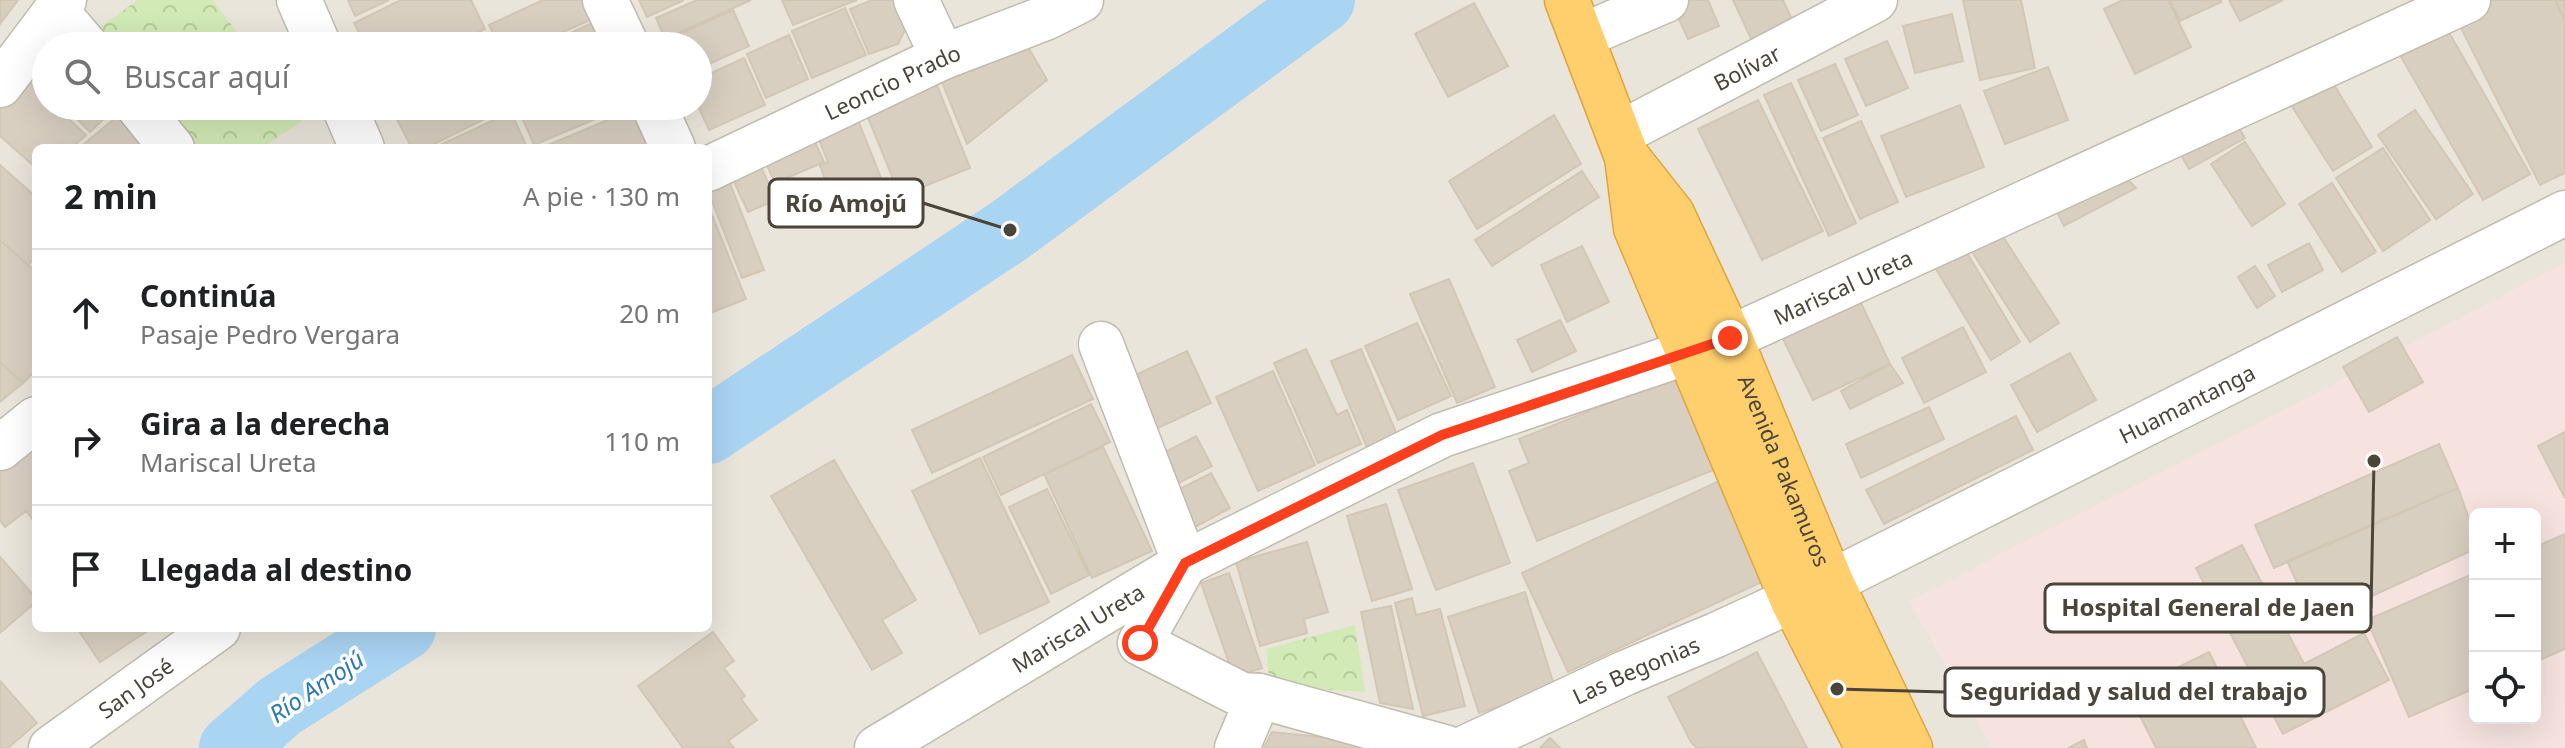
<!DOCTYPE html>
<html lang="es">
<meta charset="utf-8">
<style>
body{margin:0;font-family:"Noto Sans",sans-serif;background:#f6f6f6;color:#202124}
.controls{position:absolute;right:24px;bottom:24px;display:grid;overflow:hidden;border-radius:12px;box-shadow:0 8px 32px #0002}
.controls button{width:72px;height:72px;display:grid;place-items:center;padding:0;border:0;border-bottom:2px solid #e0e0e0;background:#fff;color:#202124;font:40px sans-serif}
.stop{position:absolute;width:24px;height:24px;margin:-18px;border:6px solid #fc3f1d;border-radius:50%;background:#fff}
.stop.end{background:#fc3f1d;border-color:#fff;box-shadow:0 2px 8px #0008}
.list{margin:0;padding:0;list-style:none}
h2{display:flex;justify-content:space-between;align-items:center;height:104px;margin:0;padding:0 32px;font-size:34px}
h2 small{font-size:26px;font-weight:400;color:#757577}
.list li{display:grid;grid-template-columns:52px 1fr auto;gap:24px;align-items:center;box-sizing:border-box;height:128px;padding:0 32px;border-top:2px solid #e0e0e0}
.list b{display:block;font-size:30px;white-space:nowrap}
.list p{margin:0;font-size:26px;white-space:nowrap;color:#757577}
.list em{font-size:26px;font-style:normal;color:#757577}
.icon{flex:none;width:44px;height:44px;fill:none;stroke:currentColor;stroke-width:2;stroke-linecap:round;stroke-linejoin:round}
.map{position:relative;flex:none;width:2565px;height:748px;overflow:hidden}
.search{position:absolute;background:#fff;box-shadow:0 8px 32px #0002;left:32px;top:32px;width:680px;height:88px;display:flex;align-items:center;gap:20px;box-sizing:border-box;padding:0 28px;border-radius:44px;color:#757577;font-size:30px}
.panel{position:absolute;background:#fff;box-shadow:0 8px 32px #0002;left:32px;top:144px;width:680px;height:488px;border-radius:12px}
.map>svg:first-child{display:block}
</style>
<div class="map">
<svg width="2565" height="748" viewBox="0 0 2565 748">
<defs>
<pattern id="park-crowns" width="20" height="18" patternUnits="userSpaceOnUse" patternTransform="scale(2)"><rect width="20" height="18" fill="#d2eab5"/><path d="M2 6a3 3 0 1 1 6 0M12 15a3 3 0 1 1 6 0" fill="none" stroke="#b6ca9c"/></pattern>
</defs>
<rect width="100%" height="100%" fill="#f6f3ec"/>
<!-- residential -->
<path fill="#eae5da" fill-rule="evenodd" d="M0,0H2565V748H0ZM46,46H698V106H46ZM36,148H708V628H36ZM2475,514H2535V718H2475Z"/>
<!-- medical -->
<path fill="#f6e3e0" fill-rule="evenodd" d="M2565,263V748H1992L1909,601L2288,408ZM2475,514H2535V718H2475Z"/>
<!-- park -->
<path fill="url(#park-crowns)" d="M138,0H213L247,46H101L92,33Z
M147,106H291L302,121L262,148H179Z
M1355,625L1365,692L1270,686L1266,649Z"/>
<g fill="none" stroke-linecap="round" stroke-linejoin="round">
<!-- river -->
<path stroke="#a9d4f2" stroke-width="66" d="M708,431L1010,230L1322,0
M232,748L280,706L403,628"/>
</g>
<!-- building -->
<path fill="#d8cfc1" stroke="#d3c7b4" stroke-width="2" d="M0,0H18L0,24Z
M348,0H389L355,16Z
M401,0H471L485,29L451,46H366L354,23Z
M543,0H591L599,16L532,46H499L489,25Z
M639,0H684L647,17Z
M697,0H751L665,39L656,18Z
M782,0H857L793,25Z
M872,0H908L913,14L898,44L869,54L850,9Z
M1681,0H1708L1719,26L1688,39L1672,4Z
M1733,0H1783L1794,24L1753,43Z
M1963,0H2021L2035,68L1980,80Z
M2123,0H2168L2191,47L2135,74L2104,9Z
M2170,0H2221V2L2180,21Z
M2229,0H2283L2240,21Z
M2483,0H2555L2565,20V173L2540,185L2454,14Z
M2555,0H2565V20Z
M1474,3L1508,66L1448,97L1415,34Z
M845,8L866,55L812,78L792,31Z
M733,10L749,46L698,69V46H672L669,39Z
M1952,14L1963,61L1915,73L1903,26Z
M594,22L605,46H543Z
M2447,29L2530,174L2483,200L2400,55Z
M789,35L808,79L766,98L747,54Z
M1023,38L1047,80L967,144L939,75Z
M1887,41L1908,88L1866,106L1845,59Z
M744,58L765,105L709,130L698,106V79Z
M46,63V88L33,75Z
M1835,64L1858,115L1821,131L1798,80Z
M2048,67L2068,120L2005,144L1984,91Z
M933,75L970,168L900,196L862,103Z
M2328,75L2372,147L2333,171L2288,100Z
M26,79L46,98V106H55L86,135L72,148H36V168L0,136V109Z
M1791,83L1856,223L1829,236L1764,95Z
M1758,100L1823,231L1762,260L1698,129Z
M1960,105L1984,167L1906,197L1881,136Z
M64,106H117L90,132Z
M130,106L145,148H79Z
M414,106H511L426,148H412L395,116Z
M517,106H626L534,145Z
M641,106L659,148H541Z
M854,110L889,198L840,218L820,166L828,162L814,127Z
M2415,110L2473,194L2436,219L2378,135Z
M511,112L526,145L519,148H434Z
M1554,115L1581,164L1477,229L1449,181Z
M2233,117L2245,138L2189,169L2177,148Z
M1861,121L1898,202L1860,219L1823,138Z
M810,131L824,162L775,183L761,152Z
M2245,142L2285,204L2252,226L2211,164Z
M2383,148L2430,220L2383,251L2336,178Z
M756,156L776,200L748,212L728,169Z
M0,165L36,197V257L28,265L0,240Z
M724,168L764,270L742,278L708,191V174Z
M2117,169L2136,188L2064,226L2053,204Z
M1582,171L1599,197L1492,266L1475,240Z
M2332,183L2376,252L2342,272L2299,204Z
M708,205L746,299L708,314Z
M1998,229L2059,323L2030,342L1969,247Z
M0,240L36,272V370L23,383L0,362Z
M2309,243L2323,270L2282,292L2268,265Z
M1582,246L1609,302L1567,322L1541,265Z
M1963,246L2020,342L1991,360L1933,264Z
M2255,266L2275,296L2257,308L2238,277Z
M1449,279L1495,387L1457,403L1410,294Z
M1860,301L1890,364L1813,400L1782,337Z
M1560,320L1576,351L1532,372L1517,340Z
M1417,323L1451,396L1398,420L1365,346Z
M1963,327L1986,372L1924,403L1902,358Z
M2397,337L2423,382L2369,412L2343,367Z
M1306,349L1337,415L1347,410L1361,444L1318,463L1274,363Z
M1361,349L1398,437L1368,450L1331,361Z
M1187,351L1211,403L1154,430L1129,378Z
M2070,353L2096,400L2037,432L2011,385Z
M1072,355L1093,399L932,473L912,430Z
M0,362L23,383L0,402Z
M1890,364L1903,383L1850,409L1841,391Z
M1273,371L1315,465L1258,491L1216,397Z
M1679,375L1716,469L1537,541L1509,471L1529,463L1519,439Z
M1091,404L1110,442L1001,495L983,457Z
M1929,407L1944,439L1861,478L1846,444Z
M2016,416L2033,450L1884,524L1866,490Z
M2565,432V498L2538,446Z
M1196,436L1212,466L1165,490L1150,460Z
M36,442V524L26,511L5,527L0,520V459Z
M2439,444L2458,488L2274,568L2255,525Z
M1103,447L1152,551L1092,578L1044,474Z
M980,458L1049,602L980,634L912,491Z
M834,460L916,600L882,620L902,653L872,670L771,496Z
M1473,463L1510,563L1436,590L1398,490Z
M1211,473L1230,508L1186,532L1166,496Z
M1721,480L1768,579L1568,672L1522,573Z
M2458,488L2475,535V549L2315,622L2287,561Z
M1047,489L1089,575L1051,594L1009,507Z
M1386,504L1412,589L1372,601L1347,516Z
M2565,534V649L2535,662V547Z
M1307,542L1328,612L1304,619L1307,633L1260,646L1236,562Z
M2242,545L2304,664L2364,633L2389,680L2283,734L2196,568Z
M0,557L36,598V602L0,633Z
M1229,573L1262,668L1234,677L1201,583Z
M2475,573V688L2409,717L2367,620Z
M1525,592L1555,688L1479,713L1448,617Z
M1412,598L1416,615L1440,609L1465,706L1423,716L1395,603Z
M1391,606L1413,709L1380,703L1361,612Z
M77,628H148L149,630L100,662Z
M713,632L734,661L724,668L745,696L741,699L757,720L728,741L734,748H683L638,686Z
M1757,652L1807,748H1697L1691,742L1668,697Z
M2209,652L2256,748H2156L2128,692Z
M0,681L37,723L8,748H0Z
M1272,732L1348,740L1362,748H1264Z
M1550,738L1560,748H1540Z
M2084,740L2087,748H2068Z"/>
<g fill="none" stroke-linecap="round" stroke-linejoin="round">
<defs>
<g id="minor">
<path d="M299,0L319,46"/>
<path d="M605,0L627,46"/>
<path d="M916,0L943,57"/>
<path d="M56,11L86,46"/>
<path d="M1582,36L1666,0"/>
<path d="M0,85L64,0"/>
<path d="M138,106L172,148"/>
<path d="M344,106L362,148"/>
<path d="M654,106L673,148"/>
<path id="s1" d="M1619,134L1875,0"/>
<path id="s2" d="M708,169L943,57L1045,18L1081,0"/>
<path d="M1101,344L1185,563L1140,643L1242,695L1259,696L1447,748"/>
<path d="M0,448L36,419"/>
<path id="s3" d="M51,748L218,628"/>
<path id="s4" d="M877,748L1185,563L1442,435L1730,338L2468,0"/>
<path d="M1237,748L1259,696"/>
<path id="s5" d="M1465,748L1625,673L1716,635L1831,582L2565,213"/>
</g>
<g id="highway">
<path d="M1567,0L1627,157"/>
<path id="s6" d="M1868,748L1793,601L1636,228L1627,157L1672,214L1730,338L1831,582L1910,748"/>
</g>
</defs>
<!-- minor casing -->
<use href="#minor" stroke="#c2bbae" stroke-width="47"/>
<!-- highway casing -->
<use href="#highway" stroke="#e0a43c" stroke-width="47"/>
<!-- minor -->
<use href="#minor" stroke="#fff" stroke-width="44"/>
<!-- highway -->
<use href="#highway" stroke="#ffcf6e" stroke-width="44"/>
</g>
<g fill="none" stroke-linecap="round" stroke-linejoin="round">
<!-- route -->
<path stroke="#fc3f1d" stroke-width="10" d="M1140,643L1185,563L1442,435L1730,338"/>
</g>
<g text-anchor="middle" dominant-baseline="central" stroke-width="7" stroke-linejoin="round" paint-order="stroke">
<!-- street labels -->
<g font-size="22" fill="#4b4439" stroke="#fff">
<text stroke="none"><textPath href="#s1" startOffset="144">Bolívar</textPath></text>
<text stroke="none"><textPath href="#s2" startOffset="204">Leoncio Prado</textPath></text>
<text stroke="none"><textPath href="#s4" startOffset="1074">Mariscal Ureta</textPath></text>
<text stroke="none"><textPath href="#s5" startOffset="800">Huamantanga</textPath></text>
<text stroke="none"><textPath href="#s6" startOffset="994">Avenida Pakamuros</textPath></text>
<text stroke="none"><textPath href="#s4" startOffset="234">Mariscal Ureta</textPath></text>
<text stroke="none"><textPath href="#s5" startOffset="188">Las Begonias</textPath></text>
<text stroke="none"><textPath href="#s3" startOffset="104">San José</textPath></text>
</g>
<!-- water labels -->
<g font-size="24" font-style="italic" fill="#2e7ab2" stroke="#fff">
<text transform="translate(316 686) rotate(-34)">Río Amojú</text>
</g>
</g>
<!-- callouts -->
<path fill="none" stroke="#4b4439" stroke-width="3" d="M1010 230L923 203M2374 461L2371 608M1837 689L1945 692"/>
<g fill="#4b4439" stroke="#fff" stroke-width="3">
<circle cx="1010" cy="230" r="8"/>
<circle cx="2374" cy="461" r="8"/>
<circle cx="1837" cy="689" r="8"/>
</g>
<g fill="#fff" stroke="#4b4439" stroke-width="3">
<rect x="769" y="179" width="154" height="48" rx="8"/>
<rect x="2045" y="584" width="326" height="48" rx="8"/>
<rect x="1945" y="668" width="379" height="48" rx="8"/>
</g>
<g font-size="24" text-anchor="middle" font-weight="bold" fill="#4b4439">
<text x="846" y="212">Río Amojú</text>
<text x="2208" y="616">Hospital General de Jaen</text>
<text x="2134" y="700">Seguridad y salud del trabajo</text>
</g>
</svg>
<div class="controls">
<button>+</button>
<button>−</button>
<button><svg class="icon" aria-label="locate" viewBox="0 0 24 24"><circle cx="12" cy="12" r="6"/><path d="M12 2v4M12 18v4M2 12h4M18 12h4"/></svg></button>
</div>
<div class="stop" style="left:1140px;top:643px"></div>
<div class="stop end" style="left:1730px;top:338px"></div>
<div class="search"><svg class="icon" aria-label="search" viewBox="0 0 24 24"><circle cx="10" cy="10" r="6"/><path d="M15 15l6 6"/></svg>Buscar aquí</div>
<section class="panel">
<h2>2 min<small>A pie · 130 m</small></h2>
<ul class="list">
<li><svg class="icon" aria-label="ahead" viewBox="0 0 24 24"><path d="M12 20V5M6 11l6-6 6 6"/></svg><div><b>Continúa</b><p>Pasaje Pedro Vergara</p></div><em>20 m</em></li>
<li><svg class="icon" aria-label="right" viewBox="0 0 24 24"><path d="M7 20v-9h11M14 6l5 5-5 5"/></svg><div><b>Gira a la derecha</b><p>Mariscal Ureta</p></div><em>110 m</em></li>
<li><svg class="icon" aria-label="arrive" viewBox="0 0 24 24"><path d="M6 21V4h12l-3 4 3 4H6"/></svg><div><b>Llegada al destino</b></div></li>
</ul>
</section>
</div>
